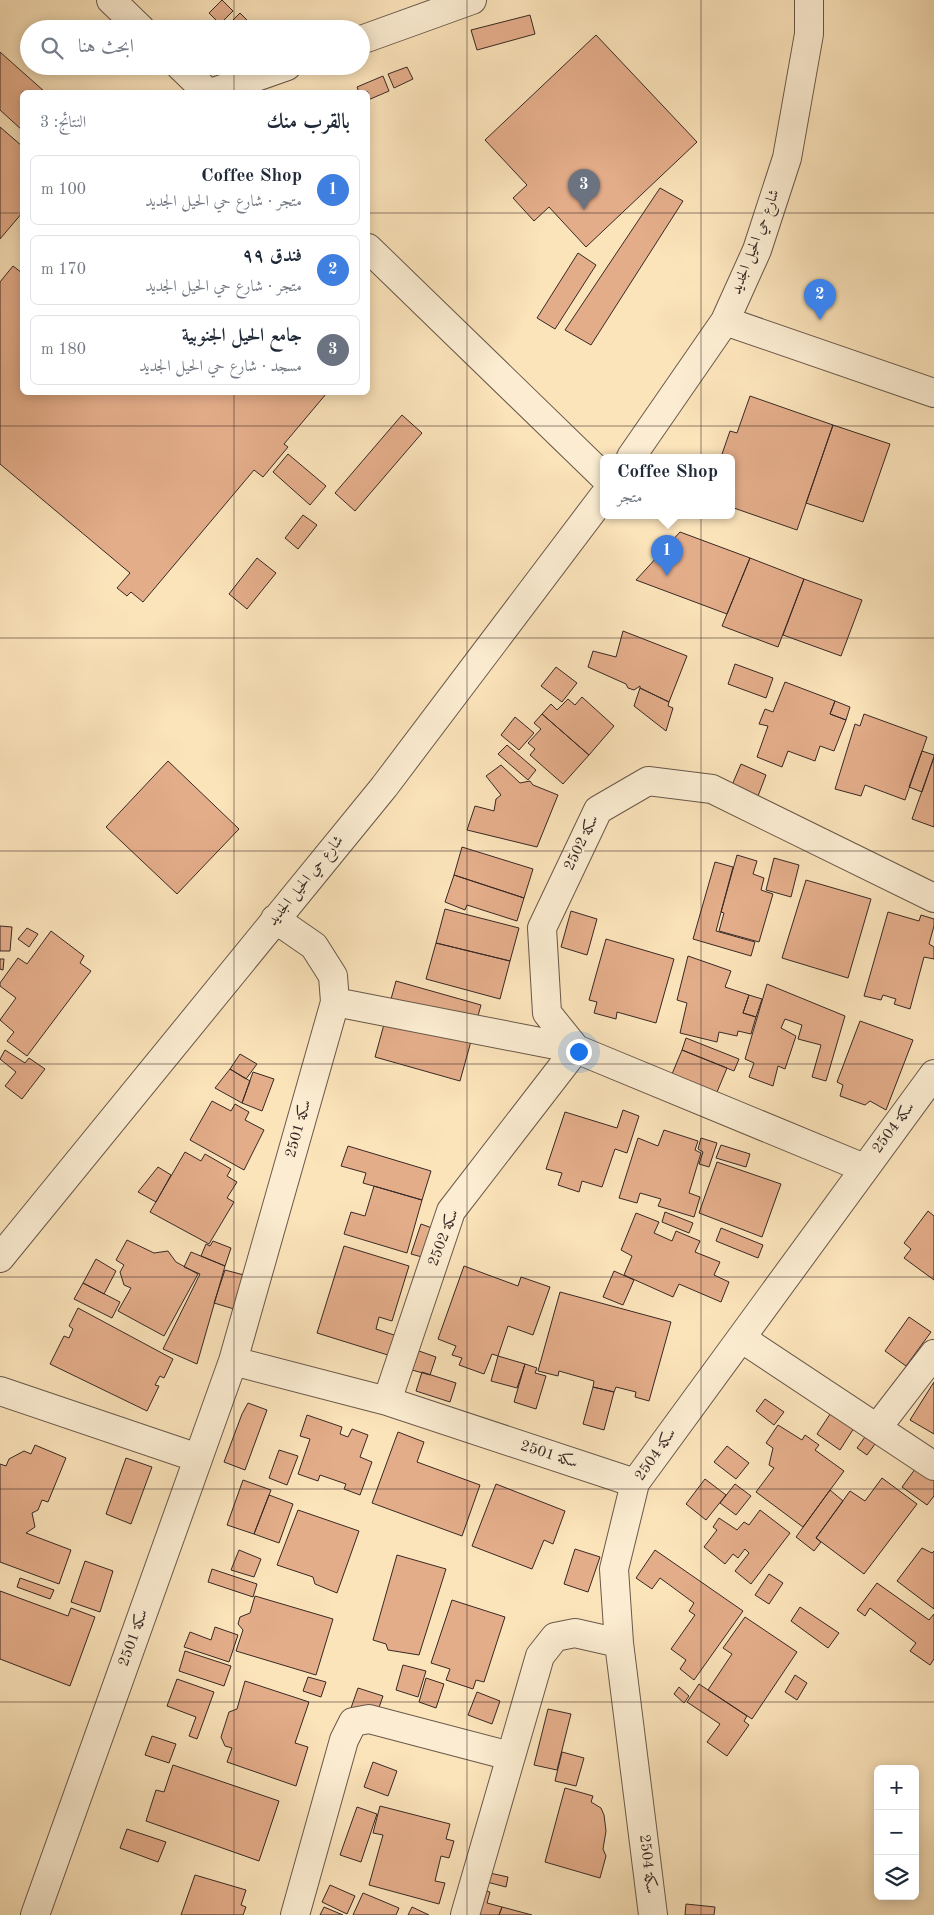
<!DOCTYPE html>
<html lang="ar">
<meta charset="utf-8">
<style>
body{margin:0;font-family:"Old Standard TT",Amiri,serif;background:#f2f2f3;color:#1f2937;direction:rtl}
.controls{position:absolute;right:15px;bottom:15px;display:grid;overflow:hidden;border-radius:8px;box-shadow:0 2px 12px #0003}
.controls button{width:45px;height:45px;display:grid;place-items:center;padding:0;border:0;border-bottom:1px solid #e0e1e3;background:#fff;color:#1f2937;font:25px sans-serif}
.you{position:absolute;left:578px;top:1051px;width:18px;height:18px;margin:-12px;border:4px solid #fff;border-radius:50%;background:#1a73e8;box-shadow:0 0 0 8px #1a73e833}
.badge{display:grid;place-items:center;width:32px;height:32px;border-radius:50%;background:#0b8043;color:#fff;font-size:16px;font-weight:700}
.pin{position:absolute;translate:-50% -41px;filter:drop-shadow(0 1px 2px #0008)}
.pin::after{content:'';position:absolute;top:26px;width:18px;height:15px;background:inherit;clip-path:polygon(0 0,100% 0,50% 100%)}
.popup{position:absolute;left:600px;top:454px;width:135px;height:65px;box-sizing:border-box;display:grid;place-content:center;border-radius:8px;background:#fff;filter:drop-shadow(0 1px 4px #0005);font-size:16px;white-space:nowrap;color:#747a83}
.popup b{font-size:19px;color:#1f2937}
.popup::after{content:'';position:absolute;left:50%;top:100%;margin-left:-10px;border:10px solid transparent;border-top-color:#fff}
.list{margin:0;padding:0;list-style:none}
h2{display:flex;justify-content:space-between;align-items:center;height:65px;margin:0;padding:0 20px;font-size:21px}
h2 small{font-size:16px;font-weight:400;color:#747a83}
.list li{display:grid;grid-template-columns:32px 1fr auto;gap:15px;align-items:center;box-sizing:border-box;height:70px;margin:0 10px 10px;padding:0 10px;border:1px solid #e0e1e3;border-radius:8px}
.list b{display:block;font-size:19px;white-space:nowrap}
.list p{margin:0;font-size:16px;white-space:nowrap;color:#747a83}
.list em{font-size:16px;font-style:normal;color:#747a83}
.icon{flex:none;width:28px;height:28px;fill:none;stroke:currentColor;stroke-width:2;stroke-linecap:round;stroke-linejoin:round}
.map{position:relative;flex:none;width:934px;height:1915px;overflow:hidden;direction:ltr}
.search{position:absolute;background:#fff;box-shadow:0 2px 12px #0003;left:20px;top:20px;width:350px;height:55px;display:flex;align-items:center;gap:12px;box-sizing:border-box;padding:0 18px;border-radius:28px;color:#747a83;font-size:19px}
.panel{position:absolute;background:#fff;box-shadow:0 2px 12px #0003;left:20px;top:90px;width:350px;height:305px;border-radius:8px;direction:rtl}
.map>svg:first-child{display:block}
</style>
<div class="map">
<svg width="934" height="1915" viewBox="0 0 934 1915">
<rect width="100%" height="100%" fill="#fbe3ba"/>
<filter id="stains"><feTurbulence type="fractalNoise" baseFrequency=".004" numOctaves="4"/><feColorMatrix values="0 0 0 0 .2 0 0 0 0 .09 0 0 0 0 .02 0 0 0 .5 -.17"/></filter>
<radialGradient id="worn" r=".72"><stop offset=".6" stop-color="#630" stop-opacity="0"/><stop offset="1" stop-color="#630" stop-opacity=".3"/></radialGradient>
<!-- building -->
<path fill="#e4ad8a" stroke="#382925" d="M222,0L233,11L220,24L209,13Z
M240,13L255,28V29L225,28Z
M530,15L535,34L477,50L471,30Z
M596,35L697,142L586,247L549,207L534,221L513,198L527,185L485,140Z
M0,52L45,92H22V130L0,110Z
M407,67L413,79L394,88L388,74Z
M383,76L389,91L368,100V92H359L357,87Z
M0,127L22,146V213L0,239Z
M660,188L683,201L591,345L565,330Z
M578,253L596,265L555,329L537,318Z
M13,266L22,273V392L326,394L284,444L288,447L263,477L254,470L143,602L131,592L127,596L117,588L130,573L0,464V282Z
M750,396L833,425L797,530L731,507V457H721L730,431L737,433Z
M402,415L422,433L355,511L335,493Z
M833,425L890,444L863,522L806,503Z
M288,454L326,486L310,505L273,472Z
M303,515L317,525L298,549L285,538Z
M680,532L750,558L727,614L636,580Z
M257,558L276,573L247,609L229,594Z
M750,558L804,579L778,647L722,626Z
M804,579L862,600L841,656L783,635Z
M623,631L687,656L669,702L640,688V686L634,690L628,688L626,684L588,667L593,651L616,657Z
M735,664L773,678L766,698L728,684Z
M556,667L577,683L562,702L541,686Z
M785,682L835,701L830,714L846,720L834,751L820,746L815,761L788,751L782,767L757,757L768,726L759,724L765,709L773,712Z
M640,688L669,702L668,706L673,708L666,731L634,706Z
M582,697L614,726L589,755L542,714L551,704L557,710L568,699L575,705Z
M835,701L850,707L846,720L830,714Z
M542,714L589,755L563,784L530,755L535,749L528,743L541,729L534,723Z
M864,714L927,737L905,800L865,785L861,796L835,789L855,724L860,726Z
M515,717L534,733L519,750L501,735Z
M507,745L536,770L528,780L498,754Z
M922,751L934,755V757L922,792L909,787Z
M934,757V827L912,819Z
M168,761L239,829L177,894L106,827Z
M741,764L766,775L758,796L732,785Z
M501,765L520,783L530,781L533,785L558,795L537,847L467,830L475,806L494,811L496,799L501,795L486,776Z
M462,847L533,869L524,898L454,875Z
M737,855L757,861L753,874L764,878L761,890L773,894L759,942L719,931L724,913L721,912Z
M774,858L799,865L791,897L766,890Z
M715,862L733,867L716,931L755,942L751,956L693,939Z
M454,875L524,898L517,921L467,905L465,910L445,902Z
M806,880L871,899L848,978L782,958Z
M445,909L519,928L510,961L436,943Z
M571,911L597,919L587,955L561,947Z
M888,912L919,921L921,915L934,919V926L929,944L934,947V959L924,957L910,1009L894,1004L896,999L883,995L881,1000L864,996Z
M0,926L12,927L10,951H0Z
M27,928L38,934L29,947L18,939Z
M51,931L84,956L80,963L91,971L27,1056L7,1041L14,1032L0,1020L16,998L0,986V983L18,958L27,964Z
M606,939L674,959L656,1023L617,1012L616,1019L594,1013L597,1002L589,1000Z
M436,943L510,961L500,999L426,979Z
M688,956L731,971L725,987L749,995L743,1013L756,1017L751,1034L738,1031L737,1036L719,1032L717,1042L680,1033L687,1003L677,1000Z
M0,959H4L3,970L0,969Z
M396,981L481,1005L460,1081L375,1057Z
M767,984L845,1016L826,1081L812,1077L821,1045L798,1039L802,1025L785,1019L781,1028L796,1036L785,1069L778,1066L773,1086L749,1077L754,1063L745,1059Z
M749,995L762,999L756,1017L743,1013Z
M860,1021L913,1040L886,1110L870,1101L865,1105L840,1096L843,1085L837,1082Z
M686,1038L739,1059L734,1071L682,1050Z
M5,1050L25,1063L29,1058L45,1069L22,1099L5,1086L16,1072L0,1059Z
M682,1050L727,1068L717,1092L672,1074Z
M240,1054L257,1064L246,1079L230,1069Z
M230,1069L250,1081L242,1103L215,1088Z
M253,1072L274,1079L262,1111L242,1103Z
M212,1101L231,1111L235,1104L249,1112L245,1120L264,1130L244,1170L190,1140Z
M623,1110L639,1116L627,1153L615,1149L602,1187L582,1181L579,1192L558,1185L562,1173L546,1169L565,1112L617,1128Z
M664,1130L698,1141L695,1150L701,1153L689,1193L700,1197L694,1217L658,1206L661,1199L640,1193L637,1203L619,1198L638,1138L658,1146Z
M701,1138L717,1143L709,1167L699,1164L703,1152L698,1149Z
M721,1145L750,1154L746,1167L716,1158Z
M348,1146L431,1171L422,1200L363,1183L366,1173L341,1166Z
M185,1152L201,1161L205,1154L231,1169L227,1176L237,1182L227,1198L234,1202L209,1244L150,1212Z
M717,1162L781,1184L762,1237L699,1213Z
M158,1167L171,1175L156,1202L138,1192Z
M374,1186L422,1200L407,1253L344,1234L351,1212L365,1216Z
M928,1211L934,1216V1280L904,1258L911,1249L904,1243Z
M665,1212L693,1223L689,1233L662,1222Z
M636,1213L659,1222L654,1233L672,1241L676,1231L700,1241L695,1252L720,1262L714,1275L729,1282L721,1302L679,1284L673,1297L624,1275L632,1256L621,1250Z
M421,1224L432,1228L422,1257L411,1254Z
M721,1228L763,1245L758,1258L716,1241Z
M127,1240L154,1253L168,1251L176,1262L198,1274L164,1336L118,1311L131,1288L124,1285L120,1272L124,1265L116,1260Z
M213,1241L231,1248L225,1266L201,1256L206,1244L210,1246Z
M344,1246L409,1266L392,1321L379,1317L376,1329L397,1336L391,1356L317,1333Z
M191,1252L225,1266L197,1364L163,1349L200,1274L184,1267Z
M96,1259L116,1271L104,1294L83,1283Z
M464,1266L518,1286L521,1277L550,1287L533,1335L508,1326L498,1356L492,1354L484,1374L459,1365L462,1358L452,1355L456,1346L438,1339Z
M225,1270L244,1275L234,1309L214,1303Z
M614,1271L634,1280L623,1305L603,1297Z
M83,1283L120,1302L112,1318L74,1299Z
M560,1292L671,1322L649,1401L635,1397L636,1392L616,1387L614,1392L593,1387L594,1381L559,1371L558,1376L538,1371Z
M78,1308L173,1359L164,1378L160,1376L155,1385L159,1386L147,1411L50,1364L64,1336L69,1338L73,1329L69,1326Z
M909,1317L931,1332L906,1366L885,1351Z
M419,1351L436,1357L430,1375L412,1370Z
M498,1356L525,1364L517,1388L491,1381Z
M525,1364L537,1368L535,1373L546,1376L536,1409L514,1402Z
M422,1372L456,1383L450,1402L416,1391Z
M934,1382V1434L910,1420Z
M593,1387L614,1392L604,1430L583,1424Z
M765,1399L784,1412L774,1425L756,1411Z
M838,1402L861,1417L840,1450L817,1434Z
M248,1403L267,1410L245,1470L224,1462L242,1414Z
M307,1415L342,1427L340,1434L348,1437L352,1429L368,1435L360,1457L372,1462L360,1495L344,1489L346,1484L320,1475L318,1481L298,1474L310,1439L300,1436Z
M778,1425L802,1440L805,1435L819,1445L815,1450L844,1471L803,1527L756,1492L774,1468L769,1465L773,1448L766,1443Z
M873,1426L883,1433L867,1455L857,1448Z
M398,1432L424,1442L417,1462L480,1485L462,1536L372,1503Z
M35,1445L66,1458L48,1502L42,1500L38,1510L32,1513L35,1527L26,1533L71,1550L59,1584L0,1562V1464L6,1466L9,1459L24,1451L31,1454Z
M727,1446L749,1463L736,1479L714,1462Z
M279,1450L298,1456L287,1485L269,1478Z
M126,1458L152,1467L131,1524L106,1514Z
M921,1461L934,1471V1496L927,1505L902,1487Z
M882,1478L917,1504L864,1574L816,1538L850,1491L865,1501Z
M705,1479L726,1495L706,1520L686,1504Z
M243,1480L271,1490L254,1534L227,1525Z
M496,1484L565,1511L553,1544L544,1540L532,1569L472,1546Z
M735,1484L751,1496L736,1515L720,1503Z
M830,1490L843,1501L816,1538L821,1542L814,1551L796,1537Z
M269,1495L293,1504L279,1543L254,1534Z
M298,1510L359,1531L337,1593L315,1584L313,1577L277,1565Z
M760,1510L790,1533L751,1584L735,1571L749,1553L745,1549L738,1558L733,1554L725,1564L704,1547L717,1530L713,1527L719,1518L737,1530L744,1522L749,1525Z
M922,1548L932,1553L934,1551V1609L897,1581Z
M575,1549L600,1557L588,1592L564,1584Z
M239,1550L261,1559L254,1577L231,1570Z
M655,1550L743,1611L694,1680L680,1669L686,1660L671,1649L695,1615L689,1611L694,1603L660,1578L652,1589L636,1578Z
M397,1555L446,1569L419,1655L388,1650L386,1644L373,1640Z
M85,1561L113,1571L100,1612L71,1602Z
M212,1569L257,1584L253,1597L208,1582Z
M769,1574L783,1583L769,1604L755,1595Z
M20,1578L54,1590L50,1599L17,1587Z
M877,1583L929,1620L934,1614V1659L930,1665L910,1651L916,1643L870,1608L865,1616L857,1610Z
M0,1591L68,1616L71,1608L95,1617L70,1686L0,1659Z
M255,1596L333,1619L316,1675L236,1651L243,1630L238,1624L240,1617L250,1613Z
M452,1600L505,1617L484,1682L476,1680L473,1689L446,1680L450,1669L431,1663Z
M800,1607L839,1633L828,1648L791,1621Z
M745,1617L797,1652L752,1719L708,1690L732,1654L723,1648Z
M215,1627L238,1635L229,1662L184,1647L190,1632L211,1640Z
M185,1651L231,1666L224,1686L179,1671Z
M403,1665L426,1671L418,1697L396,1690Z
M795,1675L807,1683L797,1700L785,1692Z
M308,1677L326,1682L321,1697L303,1691Z
M426,1678L444,1684L436,1708L419,1702Z
M177,1679L214,1692L197,1739L189,1736L196,1717L167,1706Z
M245,1681L309,1702L295,1743L308,1747L296,1786L227,1762L232,1748L225,1746L221,1737L229,1712L237,1709Z
M699,1684L747,1716L744,1721L749,1725L727,1756L707,1742L720,1724L687,1702Z
M679,1687L689,1696L684,1703L674,1694Z
M358,1688L383,1696L376,1716L351,1708Z
M477,1692L500,1701L492,1724L468,1715Z
M548,1709L571,1714L557,1770L534,1765Z
M152,1736L176,1744L169,1763L145,1755Z
M562,1752L584,1758L576,1786L555,1781Z
M373,1762L397,1771L388,1796L364,1787Z
M173,1765L279,1801L259,1861L146,1821L156,1790L164,1792Z
M565,1788L593,1796L591,1802L601,1808L604,1815L606,1831L603,1849L606,1856L600,1878L545,1862Z
M380,1806L450,1824L446,1839L454,1841L449,1858L441,1856L435,1881L445,1883L439,1904L369,1885L383,1835L373,1833Z
M357,1807L377,1814L361,1862L340,1855Z
M127,1829L166,1842L158,1862L120,1848Z
M485,1872L508,1877L506,1887L483,1881Z
M195,1875L246,1890L241,1905L246,1907L243,1915H181Z
M330,1885L355,1896L347,1914L322,1902Z
M476,1889L490,1892L487,1903L502,1907L499,1915H469Z
M363,1893L399,1908L396,1915H353Z
M686,1904L715,1907L714,1915H685Z
M324,1907L343,1915H320Z
M412,1907L429,1915H408Z
M502,1907L532,1915H499Z"/>
<g fill="none" stroke-linecap="round" stroke-linejoin="round">
<defs>
<path id="minor" d="M111,0L141,29
M361,40L472,0
M180,66L207,92
M214,92L287,66
M368,248L603,476
M725,321L934,393
M631,457L725,321L757,250L787,158L809,34V0
M335,1002L576,1049L864,1168
M576,1049L547,1013L542,928L598,810L648,781L712,789L934,898
M0,1258L384,787L603,497
M741,1338L934,1466
M233,1361L387,1401L635,1483
M0,1391L198,1458
M387,1401L451,1211L576,1049
M877,1428L934,1354
M35,1915L233,1361L335,1002L333,976L314,946L275,919
M295,1915L344,1740L353,1722L369,1719L510,1756
M465,1915L540,1656L555,1637L575,1633L619,1643
M653,1915L619,1643L614,1569L635,1483L934,1074"/>
</defs>
<!-- minor casing -->
<use href="#minor" stroke="#69584a" stroke-width="30"/>
<!-- minor -->
<use href="#minor" stroke="#fcedd2" stroke-width="28"/>
</g>
<!-- grid -->
<path fill="none" stroke="#382925" stroke-width="1" stroke-opacity="0.55" d="M234,0V29M467,0V1915M701,0V1915M234,66V92M0,213H22M368,213H934M234,392V1915M0,426H934M0,638H934M0,851H934M0,1064H934M0,1277H934M0,1489H934M0,1702H934"/>
<g text-anchor="middle" dominant-baseline="central" stroke-width="4" stroke-linejoin="round" paint-order="stroke">
<!-- street labels -->
<g font-size="15" fill="#382925" stroke="#fcedd2">
<text transform="translate(756 242) rotate(-69)">شارع حي الحيل الجديد</text>
<text transform="translate(582 843) rotate(-64)">سكة 2502</text>
<text transform="translate(306 881) rotate(-51)">شارع حي الحيل الجديد</text>
<text transform="translate(894 1128) rotate(-53)">سكة 2504</text>
<text transform="translate(299 1129) rotate(-74)">سكة 2501</text>
<text transform="translate(444 1238) rotate(-69)">سكة 2502</text>
<text transform="translate(549 1455) rotate(18)">سكة 2501</text>
<text transform="translate(656 1455) rotate(-55)">سكة 2504</text>
<text transform="translate(134 1638) rotate(-70)">سكة 2501</text>
<text transform="translate(647 1864) rotate(83)">سكة 2504</text>
</g>
</g>
<rect width="100%" height="100%" filter="url(#stains)"/>
<rect width="100%" height="100%" fill="url(#worn)"/>
</svg>
<div class="controls">
<button>+</button>
<button>−</button>
<button><svg class="icon" aria-label="layers" viewBox="0 0 24 24"><path d="M12 4l9 5-9 5-9-5zM3 14l9 5 9-5"/></svg></button>
</div>
<div class="you"></div>
<div class="pin badge" style="left:667px;top:576px;background:#3f7fe0">1</div>
<div class="popup"><b>Coffee Shop</b>متجر</div>
<div class="pin badge" style="left:820px;top:320px;background:#3f7fe0">2</div>
<div class="pin badge" style="left:584px;top:210px;background:#6b7280">3</div>
<div class="search"><svg class="icon" aria-label="search" viewBox="0 0 24 24"><circle cx="10" cy="10" r="6"/><path d="M15 15l6 6"/></svg>ابحث هنا</div>
<section class="panel">
<h2>بالقرب منك<small>النتائج: 3</small></h2>
<ul class="list">
<li><span class="badge" style="background:#3f7fe0">1</span><div><b>Coffee Shop</b><p>متجر · شارع حي الحيل الجديد</p></div><em>100 m</em></li>
<li><span class="badge" style="background:#3f7fe0">2</span><div><b>فندق ٩٩</b><p>متجر · شارع حي الحيل الجديد</p></div><em>170 m</em></li>
<li><span class="badge" style="background:#6b7280">3</span><div><b>جامع الحيل الجنوبية</b><p>مسجد · شارع حي الحيل الجديد</p></div><em>180 m</em></li>
</ul>
</section>
</div>
